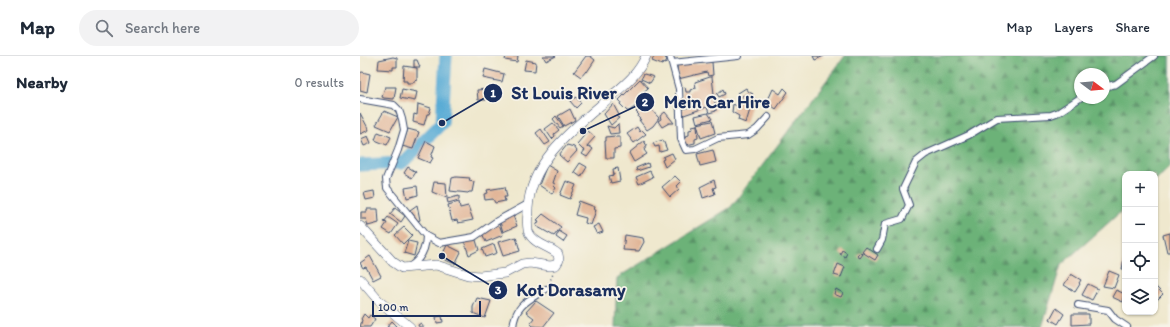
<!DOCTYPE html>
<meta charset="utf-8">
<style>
body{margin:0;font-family:Itim,sans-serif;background:#f2f2f3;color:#1f2937}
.controls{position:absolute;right:12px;bottom:12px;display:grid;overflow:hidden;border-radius:8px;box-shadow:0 1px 3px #0004}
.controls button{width:36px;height:36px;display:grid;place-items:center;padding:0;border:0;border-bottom:1px solid #e0e1e3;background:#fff;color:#1f2937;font:20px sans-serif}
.compass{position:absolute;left:714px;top:12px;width:36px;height:36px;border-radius:50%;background:#fff;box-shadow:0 1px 3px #0004;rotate:106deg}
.scale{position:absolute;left:12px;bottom:10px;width:109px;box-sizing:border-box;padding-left:4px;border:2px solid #1b2f5e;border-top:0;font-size:11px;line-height:14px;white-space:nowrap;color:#1b2f5e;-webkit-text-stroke:3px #f7f3e8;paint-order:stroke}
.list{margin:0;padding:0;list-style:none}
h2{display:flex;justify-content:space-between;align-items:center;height:52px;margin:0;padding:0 16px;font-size:17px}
h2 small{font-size:13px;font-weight:400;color:#747a83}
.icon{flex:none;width:22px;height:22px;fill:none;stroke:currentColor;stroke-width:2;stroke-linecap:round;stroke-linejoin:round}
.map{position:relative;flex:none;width:810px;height:271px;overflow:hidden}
header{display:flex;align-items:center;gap:24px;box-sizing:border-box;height:56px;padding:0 20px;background:#fff;border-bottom:1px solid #e0e1e3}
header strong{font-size:19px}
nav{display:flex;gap:22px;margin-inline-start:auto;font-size:14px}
.search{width:280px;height:36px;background:#f2f2f3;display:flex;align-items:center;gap:10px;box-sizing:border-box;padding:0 14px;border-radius:22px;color:#747a83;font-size:15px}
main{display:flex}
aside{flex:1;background:#fff}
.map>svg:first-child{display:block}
</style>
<header>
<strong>Map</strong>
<div class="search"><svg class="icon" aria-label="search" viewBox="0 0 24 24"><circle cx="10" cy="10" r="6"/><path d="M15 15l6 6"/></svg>Search here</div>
<nav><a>Map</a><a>Layers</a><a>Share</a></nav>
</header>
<main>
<aside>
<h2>Nearby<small>0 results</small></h2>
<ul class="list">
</ul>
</aside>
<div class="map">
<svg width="810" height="271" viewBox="0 0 810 271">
<defs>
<pattern id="forest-firs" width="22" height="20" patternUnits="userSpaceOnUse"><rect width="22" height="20" fill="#6cb278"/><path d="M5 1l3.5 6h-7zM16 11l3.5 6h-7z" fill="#589166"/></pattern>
</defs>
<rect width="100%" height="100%" fill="#f7f3e8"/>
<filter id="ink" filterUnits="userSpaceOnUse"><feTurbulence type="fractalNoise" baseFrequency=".025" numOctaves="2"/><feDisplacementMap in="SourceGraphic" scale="8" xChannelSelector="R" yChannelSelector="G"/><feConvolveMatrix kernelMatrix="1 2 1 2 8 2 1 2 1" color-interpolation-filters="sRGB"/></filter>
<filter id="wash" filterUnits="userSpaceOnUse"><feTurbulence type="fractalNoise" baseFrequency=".012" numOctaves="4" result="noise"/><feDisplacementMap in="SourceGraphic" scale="16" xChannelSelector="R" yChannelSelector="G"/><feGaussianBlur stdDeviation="0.9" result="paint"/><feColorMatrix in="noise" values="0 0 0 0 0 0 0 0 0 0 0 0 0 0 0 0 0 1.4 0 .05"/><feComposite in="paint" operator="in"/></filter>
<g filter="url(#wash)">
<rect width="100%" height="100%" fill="#efe8ce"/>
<!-- forest -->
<path fill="url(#forest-firs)" stroke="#44706b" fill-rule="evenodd" d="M485,0H810V111L795,125V118H765V152L701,209L682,271H255L257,222L371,151ZM720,18H744V42H720Z"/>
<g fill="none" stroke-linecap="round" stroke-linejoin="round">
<!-- river -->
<path stroke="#5aacd5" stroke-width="13" d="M0,109L42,107L82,67L86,0"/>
</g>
<g id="blocks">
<!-- building -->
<path fill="#e1b495" d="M146,0H158L157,6L145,4Z
M183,0H196L186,5Z
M226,0H230L235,4L227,16L226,15L221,21L214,16Z
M294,0H306L305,2L307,3L305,8L303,7L302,9L292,5Z
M453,0H464L455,4Z
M33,1L37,2V11H33V14L18,13L19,4Z
M54,4H57L60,11H54Z
M166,4L176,6L175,15L164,14Z
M352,6L353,19L348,20L347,16L318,23L317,9Z
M44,10L57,12V24L54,25L53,27H47V25H43Z
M125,13L144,18L142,26L123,22Z
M2,16L10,18L7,36L0,34V17Z
M284,18L294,21L290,27L281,23Z
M350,21H352L356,55L349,57L347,51L321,60V53L330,51L328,44L322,45V32L325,31L326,36H330V34L336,32L335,26Z
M280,23L288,32L280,39L285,44L269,55H267L260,48L261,46L259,44Z
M25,31H36L34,43L24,42L22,41Z
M386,32L389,36L393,38L390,41L387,38L380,41L378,37Z
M424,32L428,36L416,53L407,46L413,33L420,38Z
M42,33L57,36L55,45L40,42Z
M128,33L129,42L126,44H118L117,34Z
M363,33L365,38L359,41L357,38Z
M216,41L221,47L216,52L210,45Z
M379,42L388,45L387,49L391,50L386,67L378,64L379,60L372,56L373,48L377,50Z
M58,48L71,52L69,58H67L64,69L53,66L54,58L57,59Z
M253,48L259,59L257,61L259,62L251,69L244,58Z
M286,48L299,62L293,70L287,74L279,64H281L278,61L279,59L276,56Z
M210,53L215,64L204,70L198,60Z
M24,55L38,61L30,75L16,69Z
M305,56L314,67H309L302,71L298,65L301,63L300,60Z
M0,57L9,74L0,78Z
M348,57L352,63L337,67L335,60Z
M196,60L203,70L200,72L193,63Z
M352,65L355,77L341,82L337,68Z
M193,67L199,74L194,78L195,80L192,83L185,73Z
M258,68L259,77L250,78L247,70L254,72Z
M337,69L338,82L335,83V87L322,90L321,82L329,79V74L333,73L332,70Z
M277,71L280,76L282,74L286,78L274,87L267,78Z
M48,73L59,76L53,93L42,90Z
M181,73L190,86L185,89L176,77Z
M228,75L235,81L226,91L229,90L233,93L227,101L222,98L225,94H223L217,88Z
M18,76L31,81L27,89L15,84Z
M8,80L11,87L4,90L1,83Z
M255,80V81H260V92L254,93V102H246L245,85H246V81Z
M303,84L307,94L300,96L299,90L295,91L293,87Z
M66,85L75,90L71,101L73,102L70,107L58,102Z
M284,85L287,90L284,94L287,98L274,106L269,97Z
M207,89L214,91L217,95L207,106L199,99Z
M353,94L356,106L340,110L337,98Z
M312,97L315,103L305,111L302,104L304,103L303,101Z
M220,107L227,111L221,121L214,116Z
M288,107L289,111L277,115L276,112Z
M187,109L197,115L193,127L195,128L194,130L196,132L192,138L179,129Z
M48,111L56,116L52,122L44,117Z
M258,112L260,125L251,127L249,120L254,119L253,113Z
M290,115L293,121L279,128L276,121Z
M315,120L321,126L317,130L319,133L310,141L302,131Z
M96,121L110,122L109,125L114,126L112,136H109L108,137L90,135L92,122Z
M354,124L356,131L353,132L355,138L343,142L340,131Z
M206,125L216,129L210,143L200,139Z
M74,126L86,127L87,142L72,136Z
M57,130L58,139L47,142L45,132Z
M145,131L147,141H144L145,145L135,147L133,143L125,144L124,138L128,137L127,134Z
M14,135L15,142L6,144L4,137Z
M99,140V144L88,147L87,143Z
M219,145L235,151L234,154H236L231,169L225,167L226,162L215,159Z
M99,146L100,152L108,150L113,164L98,167L97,164L92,165L88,149Z
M57,149L60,164L58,165L50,154Z
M35,152L45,160L41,166L30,158Z
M7,153H18L19,167L8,170L6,163H1V156H7Z
M152,157L157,170L143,176L140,166Z
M183,158L201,171L194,180L176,170L179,165L177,164Z
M28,161L38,168L31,178L23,173L27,167L24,166Z
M139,168L143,179L126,186L121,175Z
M239,168L243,176L237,178L233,171Z
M44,171L52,179L43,188L35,179Z
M199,175L207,180L203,186L196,181Z
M810,177V196H807L803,179Z
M265,179L283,182L284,186L279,195L263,194Z
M115,181L119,194L109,199L104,185Z
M156,181L160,195L143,200L138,186Z
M48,185L57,187L54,200L44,197Z
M134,188L137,197L125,201L122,193Z
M87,189L101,196L95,208L81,202Z
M506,191L518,199L515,204L502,196Z
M482,194L487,197L485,201L480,198Z
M500,197L503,198L500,202L497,200Z
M10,200L21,220L13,224L6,211L3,212L0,207Z
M764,203H765V213H762Z
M478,208L485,211L481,221L474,219Z
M749,215L759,219L754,232L743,230Z
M711,218L721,224L719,227L720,228L715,236L704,229Z
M728,228L738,233L732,244L722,239Z
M795,230L803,238L795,246Z
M476,233L483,237L481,241L474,238Z
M756,234L765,238L763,246L752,241Z
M117,242L131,245L125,262L113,257V251Z
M176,245L194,257L183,271L173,270L170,267L174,262L166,256Z
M696,252L704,258L698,268L690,263Z
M4,258L8,262L10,259L15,263L10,271H0L2,264L1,263Z
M712,258H729V268L712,269Z
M82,260L83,266L77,267L76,261Z
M32,265L38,271H27Z
M61,267L64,271H59L58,269Z"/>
</g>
</g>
<g filter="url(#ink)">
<use href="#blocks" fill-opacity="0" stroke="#3b4b6f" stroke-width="1"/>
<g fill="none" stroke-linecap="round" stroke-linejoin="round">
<defs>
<path id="minor" d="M310,0L319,33L321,83L326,94L335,93L358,82L388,79L397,73L408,61
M312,7L378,0
M744,31L756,28L794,0
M0,43L34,49L39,54L42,63L44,74L38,94L26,123L27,132L66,180L79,187L114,181L137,165L168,148
M517,193L522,184L525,168L542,163L549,149L543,133L556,106L566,98L609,79L637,62L691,59L699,56L720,42
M49,211C60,204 66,193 66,180
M718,249L748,254L755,263L767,271
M153,271C155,249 169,244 186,233"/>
<path id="primary" d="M0,170L33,206L42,212L76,209L108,219L120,220L145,217L162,208L170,207L190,210L196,209L199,204L198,198C189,190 174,188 169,177C166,171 168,159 168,153C170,105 214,72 248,43C263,30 278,19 286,0
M0,223L19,245L50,271"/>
</defs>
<!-- minor casing -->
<use href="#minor" stroke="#3b4b6f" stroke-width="8"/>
<!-- primary casing -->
<use href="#primary" stroke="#3b4b6f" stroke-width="10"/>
<!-- path -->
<path stroke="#3b4b6f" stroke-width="1.5" stroke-dasharray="1 3" stroke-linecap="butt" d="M189,227L193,218"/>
<!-- minor -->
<use href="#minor" stroke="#fff" stroke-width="6"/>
<!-- primary -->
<use href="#primary" stroke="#fff" stroke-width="9"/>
</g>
</g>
<!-- callouts -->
<path fill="none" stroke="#1b2f5e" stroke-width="1.5" d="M82 67L133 37M223 75L285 46M82 200L138 234"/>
<g fill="#1b2f5e" stroke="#f7f3e8" stroke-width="1.5">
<circle cx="82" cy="67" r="4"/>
<circle cx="223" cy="75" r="4"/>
<circle cx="82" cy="200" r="4"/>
<circle cx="133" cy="37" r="10"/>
<circle cx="285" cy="46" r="10"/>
<circle cx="138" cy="234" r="10"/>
</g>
<g font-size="12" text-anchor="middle" font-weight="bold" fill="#fff">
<text x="133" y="41">1</text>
<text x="285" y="50">2</text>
<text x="138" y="238">3</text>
</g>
<g font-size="18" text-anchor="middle" font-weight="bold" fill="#1b2f5e" stroke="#f7f3e8" stroke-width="3.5" stroke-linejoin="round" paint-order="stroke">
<text x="204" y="43">St Louis River</text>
<text x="357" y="52">Mein Car Hire</text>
<text x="211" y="240">Kot Dorasamy</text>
</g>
</svg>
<div class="controls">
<button>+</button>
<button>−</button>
<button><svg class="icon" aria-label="locate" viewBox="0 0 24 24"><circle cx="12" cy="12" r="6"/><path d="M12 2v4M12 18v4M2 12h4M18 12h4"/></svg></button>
<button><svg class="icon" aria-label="layers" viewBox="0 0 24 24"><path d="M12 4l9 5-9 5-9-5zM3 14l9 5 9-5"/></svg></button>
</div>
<svg class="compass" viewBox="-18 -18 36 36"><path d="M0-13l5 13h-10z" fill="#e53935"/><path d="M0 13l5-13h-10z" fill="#747a83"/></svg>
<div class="scale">100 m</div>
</div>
</main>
